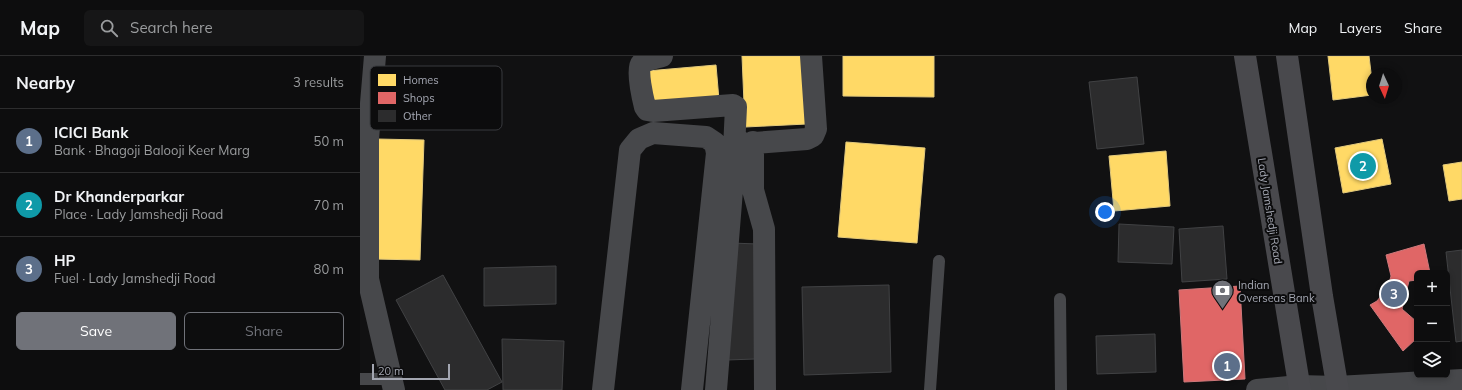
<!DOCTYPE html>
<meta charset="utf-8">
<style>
body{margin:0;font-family:Mulish,sans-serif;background:#161617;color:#f1f3f6}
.controls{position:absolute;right:12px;bottom:12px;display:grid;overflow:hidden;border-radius:6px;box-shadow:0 2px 6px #0003}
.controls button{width:36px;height:36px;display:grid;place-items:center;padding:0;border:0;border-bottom:1px solid #2d2d2e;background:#0d0d0e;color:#f1f3f6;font:20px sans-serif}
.compass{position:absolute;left:1006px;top:12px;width:36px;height:36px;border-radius:50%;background:#0d0d0e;box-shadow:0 2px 6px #0003;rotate:176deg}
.scale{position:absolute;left:12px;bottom:10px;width:78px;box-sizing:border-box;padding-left:4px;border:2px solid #a3a6b1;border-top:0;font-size:11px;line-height:14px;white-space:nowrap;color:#a3a6b1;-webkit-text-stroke:3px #0c0c0d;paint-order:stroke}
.you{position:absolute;left:745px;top:156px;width:14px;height:14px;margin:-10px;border:3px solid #fff;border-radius:50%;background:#1a73e8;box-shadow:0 0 0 6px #1a73e833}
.badge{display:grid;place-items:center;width:26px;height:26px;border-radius:50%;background:#707279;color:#fff;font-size:13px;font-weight:700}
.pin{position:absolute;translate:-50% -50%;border:2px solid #fff;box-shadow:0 1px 4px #0006}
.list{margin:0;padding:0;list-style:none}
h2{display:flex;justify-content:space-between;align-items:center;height:52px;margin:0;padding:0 16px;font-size:17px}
h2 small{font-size:13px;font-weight:400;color:#9a9c9e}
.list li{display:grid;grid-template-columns:26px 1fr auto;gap:12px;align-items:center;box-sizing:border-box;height:64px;padding:0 16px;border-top:1px solid #2d2d2e}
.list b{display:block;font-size:15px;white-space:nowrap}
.list p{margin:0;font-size:13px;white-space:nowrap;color:#9a9c9e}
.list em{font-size:13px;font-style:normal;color:#9a9c9e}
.actions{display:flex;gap:8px;padding:12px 16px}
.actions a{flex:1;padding:9px 0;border:1px solid #707279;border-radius:6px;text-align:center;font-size:14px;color:#707279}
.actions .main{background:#707279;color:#fff}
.icon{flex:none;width:22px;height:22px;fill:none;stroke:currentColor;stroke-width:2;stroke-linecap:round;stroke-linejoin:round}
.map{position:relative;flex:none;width:1102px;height:334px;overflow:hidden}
header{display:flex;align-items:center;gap:24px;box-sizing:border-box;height:56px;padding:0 20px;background:#0d0d0e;border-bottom:1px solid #2d2d2e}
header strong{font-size:19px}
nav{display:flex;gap:22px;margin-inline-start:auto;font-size:14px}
.search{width:280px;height:36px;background:#161617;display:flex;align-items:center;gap:10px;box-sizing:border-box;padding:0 14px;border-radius:6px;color:#9a9c9e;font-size:15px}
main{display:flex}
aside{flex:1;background:#0d0d0e}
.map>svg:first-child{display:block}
</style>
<header>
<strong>Map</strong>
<div class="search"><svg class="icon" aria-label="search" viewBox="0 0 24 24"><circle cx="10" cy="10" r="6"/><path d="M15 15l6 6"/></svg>Search here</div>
<nav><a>Map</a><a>Layers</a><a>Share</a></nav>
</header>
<main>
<aside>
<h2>Nearby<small>3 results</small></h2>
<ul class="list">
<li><span class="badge" style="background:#5c6f8a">1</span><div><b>ICICI Bank</b><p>Bank · Bhagoji Balooji Keer Marg</p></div><em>50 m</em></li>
<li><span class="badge" style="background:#0f9aa8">2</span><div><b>Dr Khanderparkar</b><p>Place · Lady Jamshedji Road</p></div><em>70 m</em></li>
<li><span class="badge" style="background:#5c6f8a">3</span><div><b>HP</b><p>Fuel · Lady Jamshedji Road</p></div><em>80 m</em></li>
</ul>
<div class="actions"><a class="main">Save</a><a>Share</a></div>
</aside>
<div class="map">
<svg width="1102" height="334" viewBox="0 0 1102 334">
<rect width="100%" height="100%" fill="#111112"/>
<!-- homes -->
<path fill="#ffd966" stroke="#e3ca7c" d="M382,0H444L447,68L385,71Z
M483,0H574V41L483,40Z
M968,0H1009L1012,25V39L973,44Z
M356,9L359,44L290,50L287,15Z
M17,83L64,84L60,204L14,203Z
M1022,83L1031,128L983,137L975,92Z
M486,86L565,92L557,187L478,181Z
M806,95L810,150L754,155L749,100Z
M1102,106V143L1089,145L1083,109Z"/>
<!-- shops -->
<path fill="#e06666" stroke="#ce797c" d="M1064,188L1070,217H1057V224L1049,225L1042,253L1057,266V282L1043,295L1010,249L1017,245L1028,231L1031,220L1026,199Z
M880,230L885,323L824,326L819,234Z"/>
<!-- building -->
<path fill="#2c2c2d" stroke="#414244" d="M777,21L784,88L737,93L729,26Z
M759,168L814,171L812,208L758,206Z
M863,170L867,223L822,226L819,173Z
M371,187L398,188L395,303L367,304Z
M1102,194V285L1096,286L1086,196Z
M196,210V248L124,250V212Z
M83,219L142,326L127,334H85L36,244Z
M529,229L531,316L444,319L442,231Z
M795,278L796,316L737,318L736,280Z
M142,283L204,285L202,334H143Z"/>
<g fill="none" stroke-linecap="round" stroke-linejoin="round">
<!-- service -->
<path stroke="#47484b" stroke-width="12" d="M700,243L701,334
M0,323H31
M570,334L579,205"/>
<!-- minor -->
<path stroke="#47484b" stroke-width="22" d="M15,0L8,83V223L34,334
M302,0C296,2 286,4 281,8C276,13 283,43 285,51L287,54L293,55L373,49L376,51L372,134L356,334
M393,86V134L404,173L405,334
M380,88L447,83L453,80L456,73L451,0
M243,334L270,94L279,83L293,77L346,81L355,87L357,97L332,334"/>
<!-- tertiary -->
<path stroke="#47484b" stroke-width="22" d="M897,334L939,330L977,331L1102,324"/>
<!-- primary -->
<path stroke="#49494d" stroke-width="22" d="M885,0L940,334
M927,0L962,240L978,334"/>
</g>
<!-- icons -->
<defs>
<symbol id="bank-pin" viewBox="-11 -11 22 30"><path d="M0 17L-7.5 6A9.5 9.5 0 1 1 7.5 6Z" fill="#707279" stroke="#0c0c0d"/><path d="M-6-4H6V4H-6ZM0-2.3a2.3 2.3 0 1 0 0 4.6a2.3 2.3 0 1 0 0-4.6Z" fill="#fff"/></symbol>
</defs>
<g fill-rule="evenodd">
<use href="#bank-pin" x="850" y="222" width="25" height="34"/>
</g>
<g text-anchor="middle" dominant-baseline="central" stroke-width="4" stroke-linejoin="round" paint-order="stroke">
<!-- street labels -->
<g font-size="11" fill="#a3a6b1" stroke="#0c0c0d">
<text transform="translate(910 155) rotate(81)">Lady Jamshedji Road</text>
</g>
<!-- poi labels -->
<g font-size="11" fill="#a3a6b1" stroke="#0c0c0d" text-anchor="start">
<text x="878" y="229">Indian<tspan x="878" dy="13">Overseas Bank</tspan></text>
</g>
</g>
<!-- legend -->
<rect x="10" y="10" width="132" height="64" rx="6" fill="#0c0c0d" stroke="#393a3e" stroke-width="1"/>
<rect x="18" y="18" width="18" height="12" fill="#ffd966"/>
<rect x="18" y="36" width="18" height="12" fill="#e06666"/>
<rect x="18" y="54" width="18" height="12" fill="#2c2c2d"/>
<g font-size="11" fill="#a3a6b1">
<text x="43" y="28">Homes</text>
<text x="43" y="46">Shops</text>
<text x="43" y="64">Other</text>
</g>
</svg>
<div class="controls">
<button>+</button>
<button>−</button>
<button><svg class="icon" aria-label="layers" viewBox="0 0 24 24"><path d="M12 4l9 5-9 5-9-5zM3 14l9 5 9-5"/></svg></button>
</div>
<svg class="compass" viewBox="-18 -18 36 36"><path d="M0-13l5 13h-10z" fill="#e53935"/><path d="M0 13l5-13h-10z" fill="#9a9c9e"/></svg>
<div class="scale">20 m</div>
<div class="you"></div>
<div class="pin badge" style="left:867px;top:310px;background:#5c6f8a">1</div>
<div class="pin badge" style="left:1003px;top:110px;background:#0f9aa8">2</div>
<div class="pin badge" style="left:1034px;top:238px;background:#5c6f8a">3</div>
</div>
</main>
